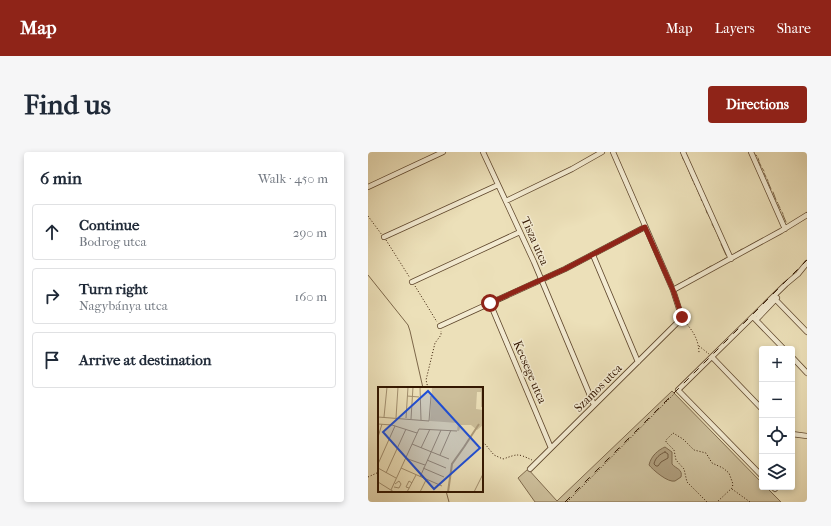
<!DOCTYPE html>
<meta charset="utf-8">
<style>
body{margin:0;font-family:"IM FELL French Canon",serif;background:#f6f6f7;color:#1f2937}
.controls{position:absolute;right:12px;bottom:12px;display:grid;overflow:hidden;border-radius:4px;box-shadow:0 2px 6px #0003}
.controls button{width:36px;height:36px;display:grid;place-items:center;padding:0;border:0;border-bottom:1px solid #e0e1e3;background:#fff;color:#1f2937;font:20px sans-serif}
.stop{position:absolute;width:12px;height:12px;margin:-9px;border:3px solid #8f2418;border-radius:50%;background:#fff}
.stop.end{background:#8f2418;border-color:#fff;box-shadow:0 1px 4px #0008}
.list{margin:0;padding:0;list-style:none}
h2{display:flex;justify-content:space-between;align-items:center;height:52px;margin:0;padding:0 16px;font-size:17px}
h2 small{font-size:13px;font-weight:400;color:#747a83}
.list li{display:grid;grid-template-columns:26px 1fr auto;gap:12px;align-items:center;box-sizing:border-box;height:56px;margin:0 8px 8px;padding:0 8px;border:1px solid #e0e1e3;border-radius:4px}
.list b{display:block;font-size:15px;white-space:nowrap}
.list p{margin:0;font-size:13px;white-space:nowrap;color:#747a83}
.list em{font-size:13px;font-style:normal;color:#747a83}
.icon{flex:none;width:22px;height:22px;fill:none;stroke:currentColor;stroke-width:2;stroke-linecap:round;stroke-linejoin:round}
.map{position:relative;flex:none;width:439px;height:350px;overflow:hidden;border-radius:4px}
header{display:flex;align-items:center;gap:24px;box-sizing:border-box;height:56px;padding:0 20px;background:#8f2418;color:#fff}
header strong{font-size:19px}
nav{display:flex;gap:22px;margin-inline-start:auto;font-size:14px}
.intro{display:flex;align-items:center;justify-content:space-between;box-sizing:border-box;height:96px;padding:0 24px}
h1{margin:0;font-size:28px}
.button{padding:10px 18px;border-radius:4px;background:#8f2418;color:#fff;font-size:14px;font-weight:700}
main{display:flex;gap:24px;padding:0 24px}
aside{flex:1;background:#fff;border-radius:4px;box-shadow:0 2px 6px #0003}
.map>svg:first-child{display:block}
</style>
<header>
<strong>Map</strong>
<nav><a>Map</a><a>Layers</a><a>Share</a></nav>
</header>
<div class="intro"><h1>Find us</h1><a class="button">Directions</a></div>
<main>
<aside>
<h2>6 min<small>Walk · 450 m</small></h2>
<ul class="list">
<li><svg class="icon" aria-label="ahead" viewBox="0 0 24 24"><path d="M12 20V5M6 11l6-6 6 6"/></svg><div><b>Continue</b><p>Bodrog utca</p></div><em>290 m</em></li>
<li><svg class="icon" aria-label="right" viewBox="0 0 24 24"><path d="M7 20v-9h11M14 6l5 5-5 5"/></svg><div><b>Turn right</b><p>Nagybánya utca</p></div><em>160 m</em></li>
<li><svg class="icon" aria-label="arrive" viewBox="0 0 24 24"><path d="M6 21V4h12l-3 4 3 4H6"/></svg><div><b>Arrive at destination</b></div></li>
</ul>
</aside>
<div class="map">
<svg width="439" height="350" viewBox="0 0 439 350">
<rect width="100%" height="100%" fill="#ece0b9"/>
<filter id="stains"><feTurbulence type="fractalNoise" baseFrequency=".005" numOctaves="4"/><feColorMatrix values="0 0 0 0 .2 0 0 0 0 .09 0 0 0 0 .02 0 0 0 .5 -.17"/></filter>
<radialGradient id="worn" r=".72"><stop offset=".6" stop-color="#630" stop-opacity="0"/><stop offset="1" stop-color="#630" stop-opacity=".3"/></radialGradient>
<!-- green -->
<path fill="#ccbe9a" stroke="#7f6a4d" d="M304,239L394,331V335H398L413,350H167L150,326L160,317L189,349Z"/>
<!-- water -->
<path fill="#ad9b7a" stroke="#7c6649" d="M297,295L304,300V312C308,317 315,317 313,325C311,326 309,328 307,329C300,331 285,318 281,313C283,304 290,298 297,295Z"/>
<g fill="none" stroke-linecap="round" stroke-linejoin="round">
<!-- shore -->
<path stroke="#70583d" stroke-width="1" d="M297,300L300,302V306L293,310L290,314H288L286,312C287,306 292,302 297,300Z"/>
<!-- stream -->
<path stroke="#7c6649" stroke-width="1" d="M314,3L315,7
M388,3L389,4
M390,6L391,9
M316,8L318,12
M391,10L393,14
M319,14L325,29
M394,16L396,19
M396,21L398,25
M399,27L400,29
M400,30L403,37
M326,32L327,33
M329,37L332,44
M405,40L408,48
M333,48L335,50
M409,50L410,51
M410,52L412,56
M336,53L337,55
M412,57L413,58
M338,58L339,61
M414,60L415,62
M340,62L343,68
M415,63L418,70
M344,72L349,81
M350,84L352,89
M386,91L390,89
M353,92L358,103
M378,96L384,92
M366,102L374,97
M348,112L358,106
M338,117L343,114
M0,123L40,173L42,179L55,236
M327,123L330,121
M321,126L324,125
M309,133L319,128
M78,339L81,350"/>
<defs>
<path id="street" d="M115,0L166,110L226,253
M315,0L363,107
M383,0L417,77
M0,35L75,0
M138,49L204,17L234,0
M16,85L130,33
M225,103L270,210
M44,130L152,80
M305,138L413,79L439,63
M408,148L439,180
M122,151L183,296
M385,165L416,197
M388,168L409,146
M72,174L197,117L277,75
M344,205L394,257
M424,205L439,221
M424,282L439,284
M162,317L314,166L305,138L245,0
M394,324L310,238L418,132L430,122L439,111
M405,335L407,337"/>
</defs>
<!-- street casing -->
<use href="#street" stroke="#60482e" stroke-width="6"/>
<!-- path -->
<path stroke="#321600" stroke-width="1" stroke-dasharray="1 2" stroke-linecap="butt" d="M0,64L14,83
M18,88L42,126
M47,134L69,170
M317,170C326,180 331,189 331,202
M331,194L341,202
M60,236L58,228L67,191L73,183V179
M114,291L117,292L126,303L135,307C150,302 149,301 164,308
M0,325L11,320
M364,337L382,350
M199,350L307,241
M339,350L319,330L316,317L308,308L306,298L298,290V288L305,281L315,287L326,298L338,301L344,311L355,316L361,321L365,332L364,336L349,350"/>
<!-- street -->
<use href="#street" stroke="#f3ebd2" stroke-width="4.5"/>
<!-- rail -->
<path stroke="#321600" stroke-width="1" stroke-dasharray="7 7" stroke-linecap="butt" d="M197,350L439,108"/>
</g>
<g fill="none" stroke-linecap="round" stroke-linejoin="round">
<!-- route -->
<path stroke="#8f2418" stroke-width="5" d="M122,151L197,117L277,75L305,138L314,165"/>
</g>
<g text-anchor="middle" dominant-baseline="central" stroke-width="3" stroke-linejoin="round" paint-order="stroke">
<!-- street labels -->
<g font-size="12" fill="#321600" stroke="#f3ebd2">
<text transform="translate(167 89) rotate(66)">Tisza utca</text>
<text transform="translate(162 220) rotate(67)">Kecsege utca</text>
<text transform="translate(230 236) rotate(-45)">Szamos utca</text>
</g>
</g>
<!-- overview -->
<g transform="translate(10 235)">
<rect width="105" height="105" fill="#ece0b9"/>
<path d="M54,0H104L103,5H99L98,22L105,23V38L99,43L93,38H83L81,44H79L80,36L52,34Z" fill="#ccbe9a"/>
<path fill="none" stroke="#ad9b7a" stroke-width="2" d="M86,60L101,37M70,105L74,77L86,60"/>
<path fill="none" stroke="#a28f6f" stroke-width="1" d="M42,0L43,33M29,9L41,10M104,20V0M0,30L51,34L53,9M6,30L9,0M18,31L20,0M28,31L30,0M33,32L35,0M0,37L14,38L39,46M0,50L4,37M34,57L71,72M43,61L52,42M62,68L73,43M27,71L47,78M49,73L68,81M0,77L17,39M0,81L18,91M23,81L64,99M45,81L66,90M8,86L28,42M42,90L63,43M0,95L16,105M16,100L21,101L23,97L21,94L17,97M31,101L28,100L31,94L34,96M13,103L41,42L79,44M29,105L38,88M42,105L48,93M96,105L105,87"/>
<path fill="#1d4ed8" fill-opacity="0.15" stroke="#1d4ed8" stroke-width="2" d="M50,4L102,61L56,102L5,45Z"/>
<rect width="105" height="105" fill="none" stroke="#321600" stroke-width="2"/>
</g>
<rect width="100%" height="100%" filter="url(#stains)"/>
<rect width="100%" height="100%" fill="url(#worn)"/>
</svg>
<div class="controls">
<button>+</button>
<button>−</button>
<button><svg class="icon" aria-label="locate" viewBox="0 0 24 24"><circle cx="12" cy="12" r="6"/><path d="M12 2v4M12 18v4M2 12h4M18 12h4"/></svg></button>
<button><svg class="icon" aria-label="layers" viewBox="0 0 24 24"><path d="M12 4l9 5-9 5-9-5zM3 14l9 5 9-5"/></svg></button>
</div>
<div class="stop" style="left:122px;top:151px"></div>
<div class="stop end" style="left:314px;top:165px"></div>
</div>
</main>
